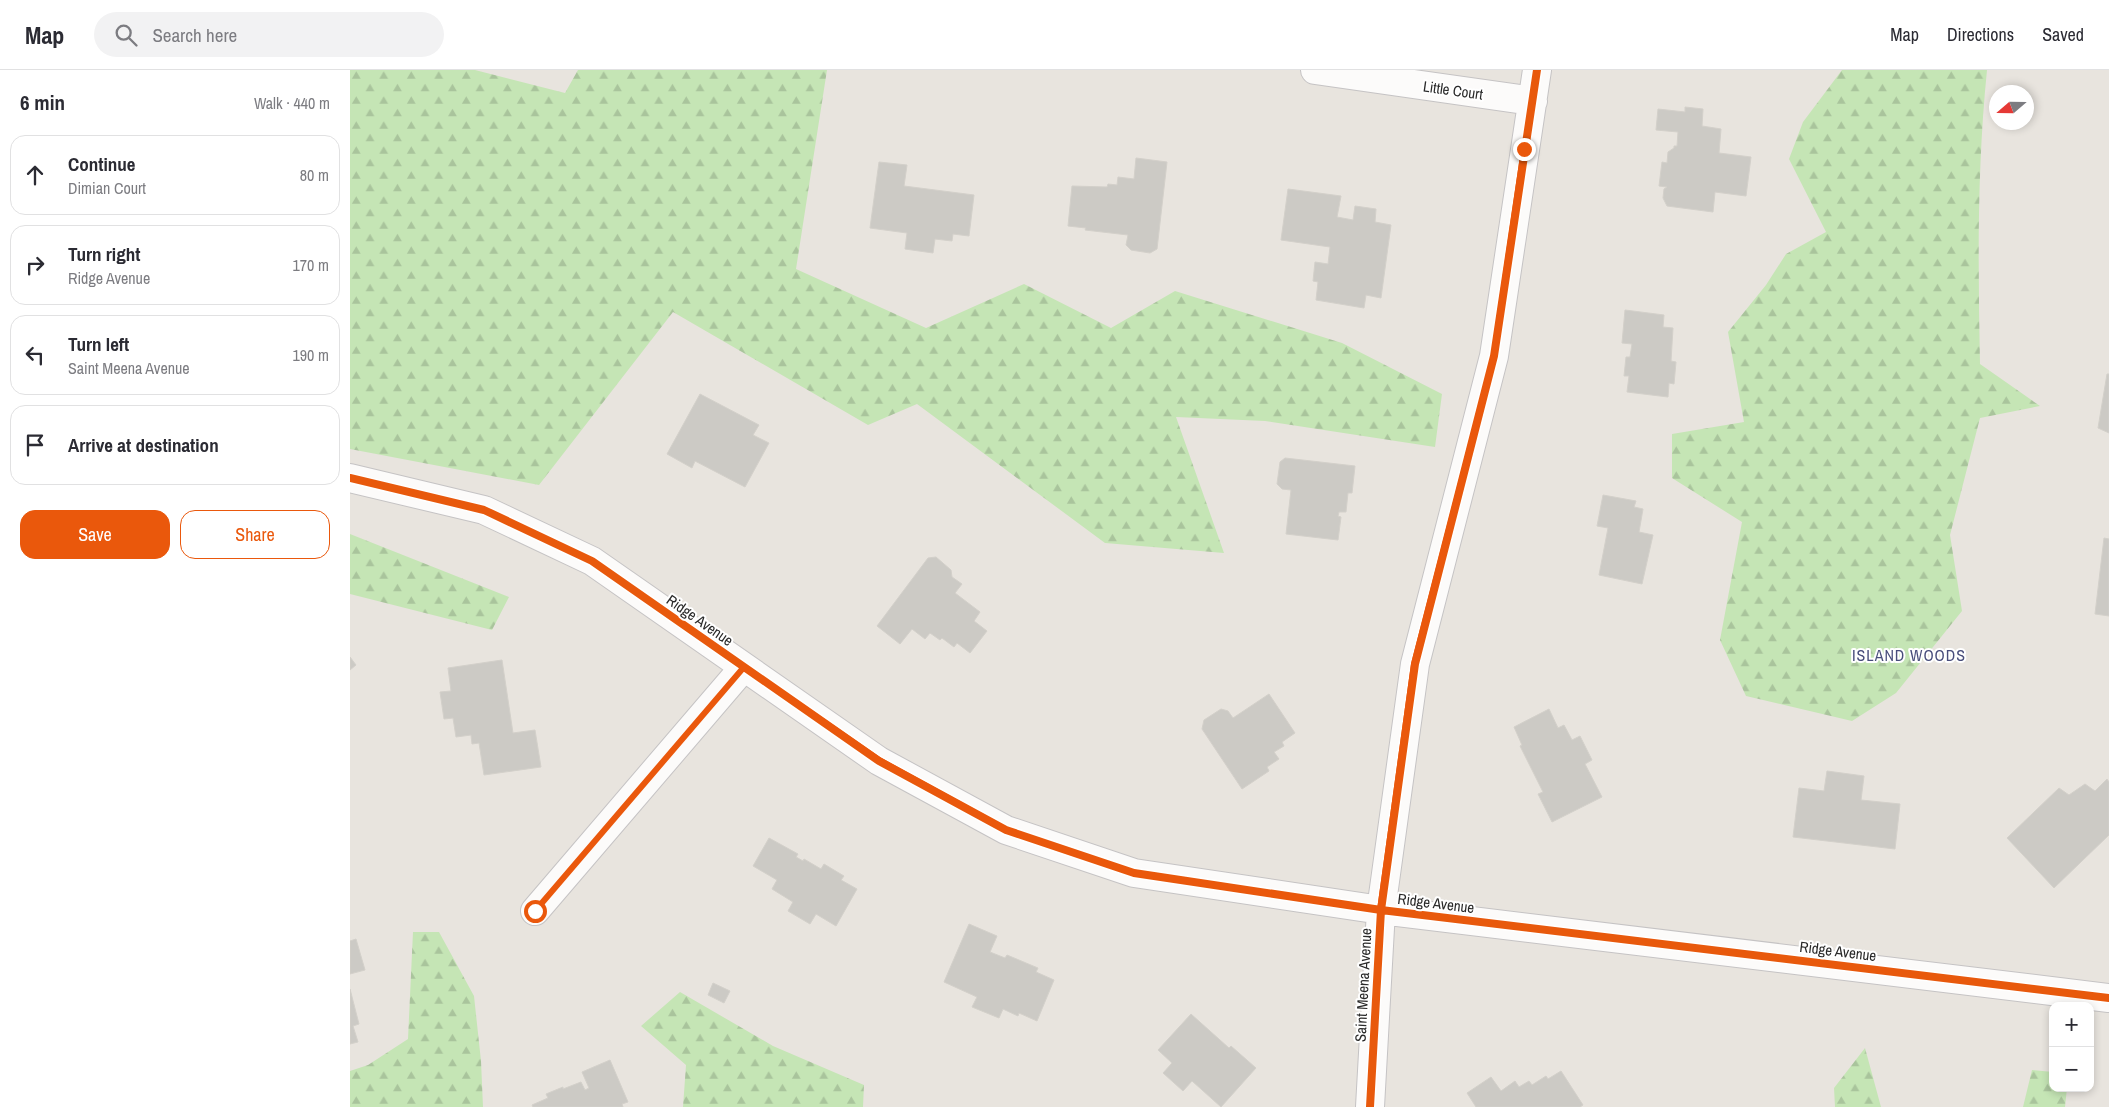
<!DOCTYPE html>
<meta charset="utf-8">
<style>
body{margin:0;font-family:"Archivo Narrow",sans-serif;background:#f2f2f3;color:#2b2b33}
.controls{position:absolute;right:15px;bottom:15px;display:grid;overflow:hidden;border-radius:10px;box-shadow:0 2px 8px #0003}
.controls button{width:45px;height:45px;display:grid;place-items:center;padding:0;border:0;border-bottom:1px solid #e1e1e2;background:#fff;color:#2b2b33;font:25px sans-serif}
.compass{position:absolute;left:1639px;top:15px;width:45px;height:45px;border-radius:50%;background:#fff;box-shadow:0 2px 8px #0003;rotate:250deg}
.stop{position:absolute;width:15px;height:15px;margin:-11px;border:4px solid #ea580c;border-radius:50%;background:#fff}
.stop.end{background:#ea580c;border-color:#fff;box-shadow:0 1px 5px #0008}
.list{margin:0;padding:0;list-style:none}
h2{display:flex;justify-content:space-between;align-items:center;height:65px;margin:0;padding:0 20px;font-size:21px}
h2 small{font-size:16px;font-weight:400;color:#7c7c81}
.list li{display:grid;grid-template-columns:32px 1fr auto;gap:15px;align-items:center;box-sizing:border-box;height:80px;margin:0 10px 10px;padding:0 10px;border:1px solid #e1e1e2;border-radius:15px}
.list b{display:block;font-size:19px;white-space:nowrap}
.list p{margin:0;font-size:16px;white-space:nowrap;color:#7c7c81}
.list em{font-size:16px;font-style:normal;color:#7c7c81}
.actions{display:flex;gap:10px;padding:15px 20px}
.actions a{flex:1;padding:11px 0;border:1px solid #ea580c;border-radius:15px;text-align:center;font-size:18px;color:#ea580c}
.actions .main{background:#ea580c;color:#fff}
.icon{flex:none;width:28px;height:28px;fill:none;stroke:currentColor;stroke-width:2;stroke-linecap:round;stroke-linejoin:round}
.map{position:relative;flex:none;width:1759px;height:1037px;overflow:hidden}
header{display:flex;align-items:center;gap:30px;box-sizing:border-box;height:70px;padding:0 25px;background:#fff;border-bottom:1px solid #e1e1e2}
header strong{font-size:24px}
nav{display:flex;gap:28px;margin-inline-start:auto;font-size:18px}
.search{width:350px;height:45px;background:#f2f2f3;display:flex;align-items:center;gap:12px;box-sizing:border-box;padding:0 18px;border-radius:28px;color:#7c7c81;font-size:19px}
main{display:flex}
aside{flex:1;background:#fff}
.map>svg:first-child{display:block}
</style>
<header>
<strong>Map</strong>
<div class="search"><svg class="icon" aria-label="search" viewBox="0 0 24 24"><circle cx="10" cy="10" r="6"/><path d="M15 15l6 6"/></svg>Search here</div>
<nav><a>Map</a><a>Directions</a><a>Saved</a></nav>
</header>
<main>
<aside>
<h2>6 min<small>Walk · 440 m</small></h2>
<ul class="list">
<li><svg class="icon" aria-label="ahead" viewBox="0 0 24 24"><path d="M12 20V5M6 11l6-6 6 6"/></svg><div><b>Continue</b><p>Dimian Court</p></div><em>80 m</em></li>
<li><svg class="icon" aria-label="right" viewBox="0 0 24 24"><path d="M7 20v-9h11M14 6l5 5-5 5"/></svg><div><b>Turn right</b><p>Ridge Avenue</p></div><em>170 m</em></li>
<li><svg class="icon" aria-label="left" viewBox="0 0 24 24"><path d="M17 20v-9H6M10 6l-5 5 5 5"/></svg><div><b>Turn left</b><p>Saint Meena Avenue</p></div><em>190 m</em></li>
<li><svg class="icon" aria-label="arrive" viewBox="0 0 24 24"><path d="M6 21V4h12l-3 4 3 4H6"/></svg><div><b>Arrive at destination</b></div></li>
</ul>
<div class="actions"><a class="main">Save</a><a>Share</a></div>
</aside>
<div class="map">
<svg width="1759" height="1037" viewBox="0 0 1759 1037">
<defs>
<pattern id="forest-firs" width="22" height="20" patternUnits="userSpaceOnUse" patternTransform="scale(1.25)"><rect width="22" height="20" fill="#c5e5b5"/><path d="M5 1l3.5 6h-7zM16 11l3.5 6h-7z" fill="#a9c49c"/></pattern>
</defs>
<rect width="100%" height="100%" fill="#e8e4de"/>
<!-- forest -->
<path fill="url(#forest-firs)" d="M0,0H125L215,23L228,0H477L446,199L576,258L674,214L761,258L825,221L992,273L1092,324L1085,377L915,351L826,347L874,483L755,473L567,334L518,355L323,242L189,415L0,379Z
M1492,0H1637C1627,98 1628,196 1630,294L1690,336L1630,348L1600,465L1612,541L1546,623L1502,651L1396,626L1370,570L1392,452L1322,408V364L1394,352L1378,262L1416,215L1436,184L1476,162L1439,89L1453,52Z
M0,464L159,527L142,560L0,524Z
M63,862H89L124,926L131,991L133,1037H0V1001L18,995L58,969Z
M330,922L423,976L514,1015L513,1037H333L336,995L291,956Z
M1515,978L1531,1037H1485L1484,1018Z
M1682,1000L1703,1002V1018H1717L1715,1037H1673Z"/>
<!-- building -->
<path fill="#cccac5" stroke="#d3d0ca" d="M1335,37L1353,39L1352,56L1371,59L1369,83L1401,87L1396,126L1365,122L1363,142L1317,136L1313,128L1314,119L1317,117L1309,116L1312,92L1317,93L1318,82L1324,78V76H1327L1328,62L1306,60L1308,39L1335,42Z
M786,88L817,92L807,179L800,183L781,180L776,175L778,165L735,160L736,158L718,156L722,116L757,117L758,114L767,115L768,107L784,109Z
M529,92L557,95L554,116L624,125L619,166L603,164L602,171L585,169L583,183L555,179L557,163L520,158Z
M938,119L991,126L987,147L1003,150L1005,136L1026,139L1025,152L1041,155L1031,228L1016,225L1014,238L966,230L968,212L963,211L965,192L978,194L980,177L931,170Z
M1275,240L1314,245L1313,257L1323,258L1321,291L1326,292L1324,314L1319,313L1318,327L1277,322L1279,306H1274L1276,287H1280L1282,274L1272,273Z
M1757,304H1759V363L1748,358Z
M350,324L409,355L403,365L419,373L395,417L345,391L342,398L317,384Z
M935,388L1005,396L1002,423H998L996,442H989L988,446L991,447L988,470L936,464L941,420L932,419L927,414L930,392Z
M1253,425L1286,431L1284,437L1293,439L1289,462L1303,465L1292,514L1249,505L1258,458L1247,456Z
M1754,468L1759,469V546L1745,544Z
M586,487L601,500L602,507L612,514L605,523L630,542L624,551L637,561L620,583L607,573L604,577L592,568L590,570L580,563L575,569L562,559L550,574L527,556L578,488Z
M0,587L6,595L0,600Z
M152,590L163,663L185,660L191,697L134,705L129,673L122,674L121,665L106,667L103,648L94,649L90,622L101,621L98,598Z
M919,624L945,663L932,672L934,676L924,682L929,689L917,697L919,701L892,719L852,659L854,650L871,639L878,641L883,648Z
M1199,639L1208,658L1214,655L1222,670L1230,666L1242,690L1235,694L1252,727L1202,752L1188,724L1193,722L1170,676L1172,675L1164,657Z
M1477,701L1514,706L1511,730L1550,734L1545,779L1443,767L1449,718L1474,721Z
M1757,709L1759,712V765L1704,818L1657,768L1709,718L1719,725L1735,714L1745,721Z
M419,768L448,784L446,787L453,791L454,789L471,799L474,794L494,806L491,810L507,819L486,856L466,844L460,854L438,841L443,832L422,819L427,810L403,796Z
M619,854L647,866L640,882L655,888L657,885L688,898L686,902L704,910L687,951L669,943L668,946L653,939L649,948L622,937L627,927L594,912Z
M6,869L15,900L0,904V871Z
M363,913L380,921L374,933L358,925Z
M0,919L9,954L3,956L8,972L0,974Z
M841,944L879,978L881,976L906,998L871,1037L842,1011L833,1021L813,1003L822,993L808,980Z
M260,990L278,1032L272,1034L273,1037H183L182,1035L198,1028L196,1024L213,1017V1019L231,1012L235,1020L239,1018L232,1002Z
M1211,1001L1233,1035L1230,1037H1126L1117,1023L1141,1007L1151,1021L1165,1011L1169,1017L1179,1011L1182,1015L1196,1006L1198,1009Z"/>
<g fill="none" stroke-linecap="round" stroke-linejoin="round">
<defs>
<path id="minor" d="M965,0L1183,31
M0,408L134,440L242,491L529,691L656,760L784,803L1031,840L1759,928
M185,841L394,597
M1020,1037L1031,840L1065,594L1144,286L1187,0"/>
</defs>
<!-- minor casing -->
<use href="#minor" stroke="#c5c3c4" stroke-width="30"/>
<!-- minor -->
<use href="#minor" stroke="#fcfbfa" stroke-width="28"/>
<defs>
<path id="cycleway" d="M0,408L134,440L242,491L529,691L656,760L784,803L1031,840L1759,928
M1020,1037L1031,840L1065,594L1144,286L1187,0"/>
</defs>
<!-- cycleway casing -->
<use href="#cycleway" stroke="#fff" stroke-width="11"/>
<!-- cycleway -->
<use href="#cycleway" stroke="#e8590c" stroke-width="8"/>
</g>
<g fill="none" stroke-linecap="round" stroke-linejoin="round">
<!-- route -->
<path stroke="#ea580c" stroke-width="6" d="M185,841L394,597L529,690L656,760L784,803L1030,840L1064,594L1144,286L1174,79"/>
</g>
<g text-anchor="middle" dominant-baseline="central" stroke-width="4" stroke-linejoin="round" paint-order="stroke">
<!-- street labels -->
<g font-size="15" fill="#292929" stroke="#fff">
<text transform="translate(1103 20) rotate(8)">Little Court</text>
<text transform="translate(350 550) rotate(35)">Ridge Avenue</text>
<text transform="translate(1086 833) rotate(7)">Ridge Avenue</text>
<text transform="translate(1488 881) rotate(7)">Ridge Avenue</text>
<text transform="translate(1013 915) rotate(-87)">Saint Meena Avenue</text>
</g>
<!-- neighbourhood labels -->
<g font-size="16" letter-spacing="1" fill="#484d7b" stroke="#fff">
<text x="1559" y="585">ISLAND WOODS</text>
</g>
</g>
</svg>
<div class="controls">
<button>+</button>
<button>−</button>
</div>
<svg class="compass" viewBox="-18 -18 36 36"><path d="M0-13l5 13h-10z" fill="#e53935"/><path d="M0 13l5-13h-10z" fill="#7c7c81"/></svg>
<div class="stop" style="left:185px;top:841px"></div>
<div class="stop end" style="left:1174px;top:79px"></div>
</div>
</main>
